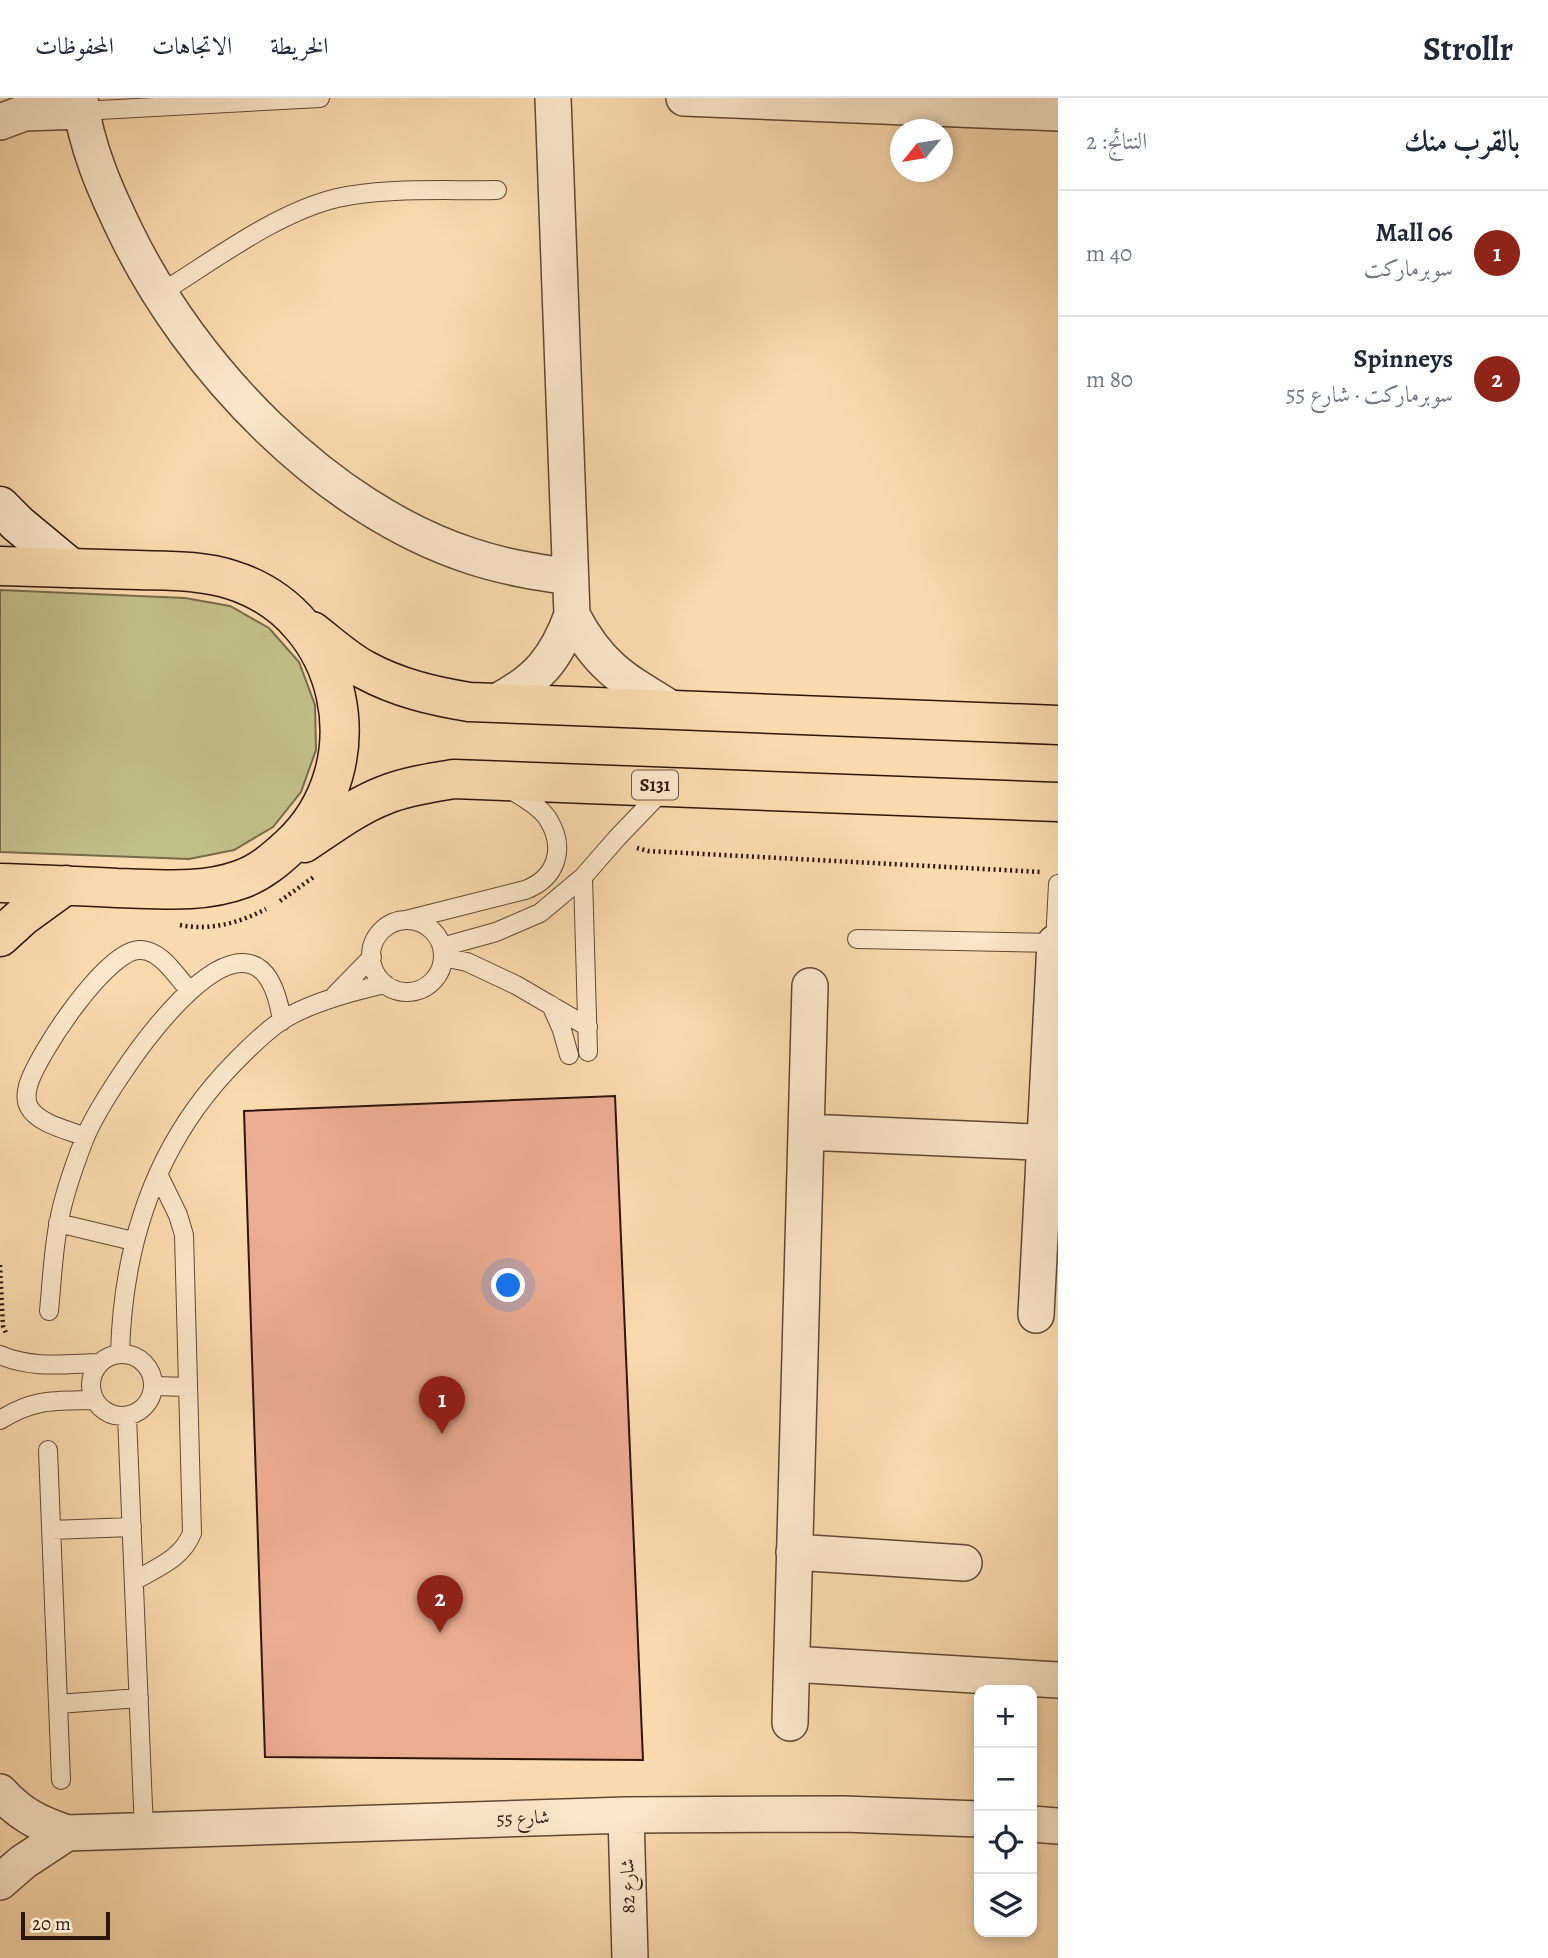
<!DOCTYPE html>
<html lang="ar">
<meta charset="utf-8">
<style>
body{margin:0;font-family:Alegreya,Amiri,serif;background:#f2f2f3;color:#1f2937;direction:rtl}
.controls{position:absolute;right:21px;bottom:21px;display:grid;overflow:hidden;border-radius:14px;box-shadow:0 4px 10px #0003}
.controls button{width:63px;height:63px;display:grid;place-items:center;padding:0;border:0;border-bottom:2px solid #e0e1e3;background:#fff;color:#1f2937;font:35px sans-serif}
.compass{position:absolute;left:890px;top:21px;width:63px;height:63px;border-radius:50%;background:#fff;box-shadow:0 4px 10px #0003;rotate:240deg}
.scale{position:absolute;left:21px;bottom:18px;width:89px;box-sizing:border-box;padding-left:7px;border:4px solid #2f160c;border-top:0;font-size:19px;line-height:24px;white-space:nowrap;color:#2f160c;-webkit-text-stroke:5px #fce7ca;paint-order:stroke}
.you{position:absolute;left:509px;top:1188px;width:24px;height:24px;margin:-18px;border:5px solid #fff;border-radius:50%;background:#1a73e8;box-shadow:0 0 0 10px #1a73e833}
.badge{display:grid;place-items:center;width:46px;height:46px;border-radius:50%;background:#8f2418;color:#fff;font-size:23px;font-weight:700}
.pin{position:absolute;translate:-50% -58px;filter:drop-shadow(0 2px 4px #0008)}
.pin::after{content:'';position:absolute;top:37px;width:24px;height:21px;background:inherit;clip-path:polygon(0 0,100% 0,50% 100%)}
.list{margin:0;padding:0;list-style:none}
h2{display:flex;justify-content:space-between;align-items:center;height:91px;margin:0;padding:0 28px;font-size:30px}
h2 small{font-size:23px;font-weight:400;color:#747a83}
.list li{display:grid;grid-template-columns:46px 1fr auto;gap:21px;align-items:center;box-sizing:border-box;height:126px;padding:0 28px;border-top:2px solid #e0e1e3}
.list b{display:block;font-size:26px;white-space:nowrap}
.list p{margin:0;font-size:23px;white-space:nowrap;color:#747a83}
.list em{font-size:23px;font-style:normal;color:#747a83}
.icon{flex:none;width:38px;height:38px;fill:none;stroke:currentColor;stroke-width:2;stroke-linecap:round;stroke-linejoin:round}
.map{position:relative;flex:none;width:1058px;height:1860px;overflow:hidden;direction:ltr}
header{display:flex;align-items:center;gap:42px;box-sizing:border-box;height:98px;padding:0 35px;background:#fff;border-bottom:2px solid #e0e1e3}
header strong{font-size:33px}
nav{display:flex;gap:38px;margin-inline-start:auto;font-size:24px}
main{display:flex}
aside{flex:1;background:#fff}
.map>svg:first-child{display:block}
</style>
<header>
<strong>Strollr</strong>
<nav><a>الخريطة</a><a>الاتجاهات</a><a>المحفوظات</a></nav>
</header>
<main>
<aside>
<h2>بالقرب منك<small>النتائج: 2</small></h2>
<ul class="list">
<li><span class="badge">1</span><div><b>06 Mall</b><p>سوبرماركت</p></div><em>40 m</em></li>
<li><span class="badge">2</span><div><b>Spinneys</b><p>سوبرماركت · شارع 55</p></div><em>80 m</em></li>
</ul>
</aside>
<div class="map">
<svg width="1058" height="1860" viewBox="0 0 1058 1860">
<rect width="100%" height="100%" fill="#fadaae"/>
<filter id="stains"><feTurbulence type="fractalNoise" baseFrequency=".00286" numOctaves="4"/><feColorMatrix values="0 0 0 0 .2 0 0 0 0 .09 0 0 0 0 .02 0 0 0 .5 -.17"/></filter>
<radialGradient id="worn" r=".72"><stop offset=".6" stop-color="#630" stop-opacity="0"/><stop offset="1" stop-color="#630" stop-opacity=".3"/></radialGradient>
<!-- green -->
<path fill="#c2be88" stroke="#786a4a" stroke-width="2" d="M0,492L185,500L230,508L269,530L299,564L315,607L316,652L301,694L273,729L234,752L189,761L0,754Z"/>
<!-- building -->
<path fill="#edad93" stroke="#2f160c" stroke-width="2" d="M615,998L643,1662L265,1659L244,1013Z"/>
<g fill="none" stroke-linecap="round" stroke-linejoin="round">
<defs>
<path id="service" d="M81,13L320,0
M159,196C213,163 275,115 337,100C383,89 448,93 497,92
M583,779L588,954
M406,822L525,792C557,780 566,750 548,721C540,708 521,698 509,691
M371 858a36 36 0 1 1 72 0a36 36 0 1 1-72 0Z
M857,841L1058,845
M1055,845L1058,786
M442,849L496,834L540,815L583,779L617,740L664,691
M443,859L467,864L516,887L588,929
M335,897L372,859
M551,907L562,932L569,957
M85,1039C69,1032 38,1026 29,1009C26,1003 26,995 28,988C36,958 108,849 141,852C162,853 176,878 189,892
M58,1125L133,1143
M49,1213C52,1183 53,1152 59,1123C64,1095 74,1068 84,1042C105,989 257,759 282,923
M120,1255C123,1146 156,1045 233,966C248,951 263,935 281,923C307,906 354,893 385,886
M91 1287a31 31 0 1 1 62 0a31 31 0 1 1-62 0Z
M0,1257C32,1271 65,1266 99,1265
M154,1288L188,1289
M127,1318L144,1733
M0,1322C35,1300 55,1303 95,1302
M48,1352L61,1682
M51,1432L132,1429
M134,1483C156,1470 182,1461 192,1435L184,1137L178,1117L158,1076
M58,1606L139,1600"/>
<path id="minor" d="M80,0C85,47 106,94 126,135C192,271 326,411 471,458C504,469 536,474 570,479
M684,0L1058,15
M0,24L24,15L81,13
M572,517C599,569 624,582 672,611
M496,604C537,583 556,561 572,517L553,0
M806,1034L1058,1045
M1036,1217L1055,845
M794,1454L964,1465
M792,1566L1058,1582
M790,1625L810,888
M0,1694C21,1717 38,1725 67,1735L626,1717L843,1716L979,1721
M626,1717L630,1860
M1032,1726L1058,1728
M0,1784L23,1764L67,1735"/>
<path id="secondary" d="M0,408L18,426L71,470"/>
<path id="primary" d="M0,468C46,469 92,471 138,472C169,473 202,472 232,482C346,518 376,668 290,748C276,761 261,774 242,781C202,796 159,791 117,790C78,788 39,786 0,785
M312,533C329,546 346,562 365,572C398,590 433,598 469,604L1058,627
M304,745C330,728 356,708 385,697C407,688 431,685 454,681L1058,704
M0,839L22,819L66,787"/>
</defs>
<!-- service casing -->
<use href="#service" stroke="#624734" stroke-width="20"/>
<!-- minor casing -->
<use href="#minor" stroke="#624734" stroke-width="38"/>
<!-- secondary casing -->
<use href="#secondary" stroke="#2f160c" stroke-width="41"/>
<!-- primary casing -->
<use href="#primary" stroke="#2f160c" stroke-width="41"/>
<!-- path -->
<path stroke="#2f160c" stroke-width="4.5" stroke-dasharray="2 3.5" stroke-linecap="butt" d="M637,750L648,753L1041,774
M280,803L315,778
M180,827C210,833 239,825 266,811
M0,1167L3,1228L6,1235"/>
<!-- service -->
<use href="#service" stroke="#fce7ca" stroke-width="18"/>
<!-- minor -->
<use href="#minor" stroke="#fce7ca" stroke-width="35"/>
<!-- secondary -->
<use href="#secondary" stroke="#fce7ca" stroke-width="38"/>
<!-- primary -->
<use href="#primary" stroke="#fadaae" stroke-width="38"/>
</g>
<g text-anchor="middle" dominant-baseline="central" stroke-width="5" stroke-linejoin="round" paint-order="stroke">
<!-- shield labels -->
<rect fill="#fce7ca" stroke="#6c5545" stroke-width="2" x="632" y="672.5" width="46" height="29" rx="5"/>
<g font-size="18" font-weight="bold" fill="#2f160c">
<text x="655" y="687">S131</text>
</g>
<!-- street labels -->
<g font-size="19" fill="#2f160c" stroke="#fce7ca">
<text transform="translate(523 1720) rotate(-2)">شارع 55</text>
<text transform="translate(628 1788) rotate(-91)">شارع 82</text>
</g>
</g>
<rect width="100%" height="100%" filter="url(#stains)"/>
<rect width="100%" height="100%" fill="url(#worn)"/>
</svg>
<div class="controls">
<button>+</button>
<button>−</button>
<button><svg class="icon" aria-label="locate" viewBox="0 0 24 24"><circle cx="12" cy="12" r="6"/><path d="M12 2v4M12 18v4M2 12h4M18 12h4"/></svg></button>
<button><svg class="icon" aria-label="layers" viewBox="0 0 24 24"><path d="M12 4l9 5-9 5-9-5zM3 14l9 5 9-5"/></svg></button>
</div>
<svg class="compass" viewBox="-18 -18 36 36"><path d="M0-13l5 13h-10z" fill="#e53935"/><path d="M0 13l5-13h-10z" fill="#747a83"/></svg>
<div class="scale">20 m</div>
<div class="you"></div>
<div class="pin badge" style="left:442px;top:1336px">1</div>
<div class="pin badge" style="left:440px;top:1535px">2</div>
</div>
</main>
